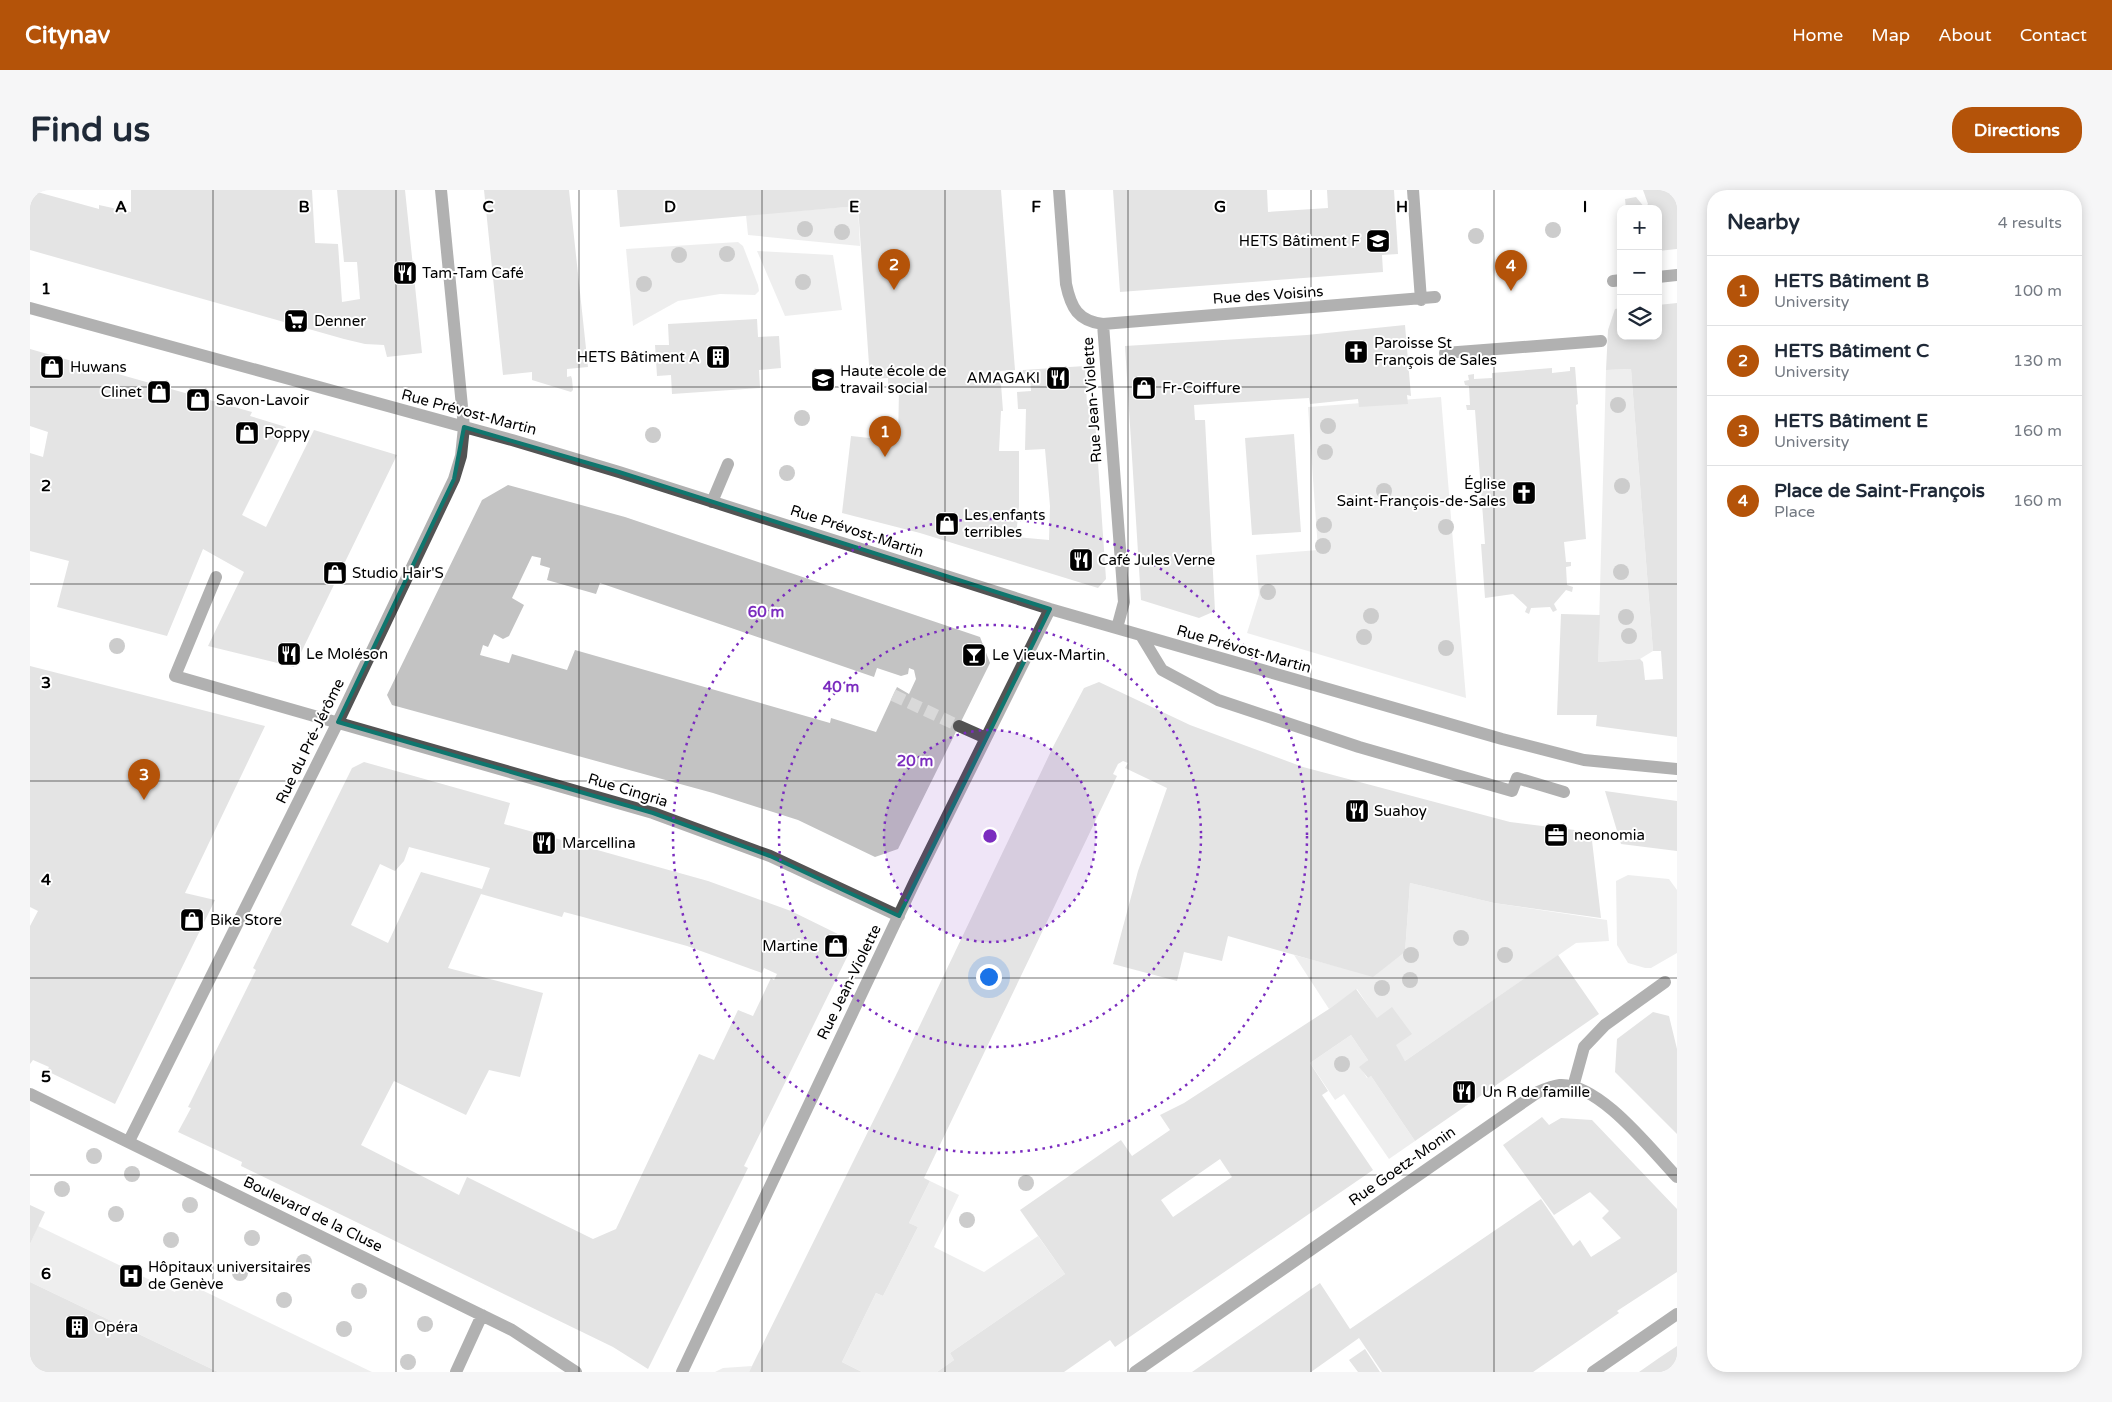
<!DOCTYPE html>
<meta charset="utf-8">
<style>
body{margin:0;font-family:"Varela Round",sans-serif;background:#f6f6f7;color:#1f2937}
.controls{position:absolute;right:15px;top:15px;display:grid;overflow:hidden;border-radius:10px;box-shadow:0 2px 12px #0003}
.controls button{width:45px;height:45px;display:grid;place-items:center;padding:0;border:0;border-bottom:1px solid #e0e1e3;background:#fff;color:#1f2937;font:25px sans-serif}
.you{position:absolute;left:958px;top:786px;width:18px;height:18px;margin:-12px;border:4px solid #fff;border-radius:50%;background:#1a73e8;box-shadow:0 0 0 8px #1a73e833}
.badge{display:grid;place-items:center;width:32px;height:32px;border-radius:50%;background:#b45309;color:#fff;font-size:16px;font-weight:700}
.pin{position:absolute;translate:-50% -41px;filter:drop-shadow(0 1px 2px #0008)}
.pin::after{content:'';position:absolute;top:26px;width:18px;height:15px;background:inherit;clip-path:polygon(0 0,100% 0,50% 100%)}
.list{margin:0;padding:0;list-style:none}
h2{display:flex;justify-content:space-between;align-items:center;height:65px;margin:0;padding:0 20px;font-size:21px}
h2 small{font-size:16px;font-weight:400;color:#747a83}
.list li{display:grid;grid-template-columns:32px 1fr auto;gap:15px;align-items:center;box-sizing:border-box;height:70px;padding:0 20px;border-top:1px solid #e0e1e3}
.list b{display:block;font-size:19px;white-space:nowrap}
.list p{margin:0;font-size:16px;white-space:nowrap;color:#747a83}
.list em{font-size:16px;font-style:normal;color:#747a83}
.icon{flex:none;width:28px;height:28px;fill:none;stroke:currentColor;stroke-width:2;stroke-linecap:round;stroke-linejoin:round}
.map{position:relative;flex:none;width:1647px;height:1182px;overflow:hidden;border-radius:20px}
header{display:flex;align-items:center;gap:30px;box-sizing:border-box;height:70px;padding:0 25px;background:#b45309;color:#fff}
header strong{font-size:24px}
nav{display:flex;gap:28px;margin-inline-start:auto;font-size:18px}
.intro{display:flex;align-items:center;justify-content:space-between;box-sizing:border-box;height:120px;padding:0 30px}
h1{margin:0;font-size:35px}
.button{padding:12px 22px;border-radius:20px;background:#b45309;color:#fff;font-size:18px;font-weight:700}
main{display:flex;gap:30px;padding:0 30px}
aside{flex:1;background:#fff;border-radius:20px;box-shadow:0 2px 12px #0003}
.map>svg:first-child{display:block}
</style>
<header>
<strong>Citynav</strong>
<nav><a>Home</a><a>Map</a><a>About</a><a>Contact</a></nav>
</header>
<div class="intro"><h1>Find us</h1><a class="button">Directions</a></div>
<main>
<div class="map">
<svg width="1647" height="1182" viewBox="0 0 1647 1182">
<rect width="100%" height="100%" fill="#fff"/>
<!-- green -->
<path fill="#dadada" d="M828,16L830,56L718,45L716,25Z
M708,52L713,56L728,95L729,101L725,105L690,104L648,111L603,136L596,59Z
M727,61L803,65L812,120L755,126Z
M1601,179L1623,461L1610,469L1568,472L1576,180Z
M1411,207L1436,508L1217,443L1229,405L1226,365L1288,360L1278,217Z
M1598,685L1639,689L1647,700V763L1621,778H1615L1598,773L1587,755L1586,691Z
M1380,693L1464,713L1577,730L1579,751L1546,753L1375,871L1327,799L1299,819L1264,765L1343,786L1375,762Z
M1321,845L1338,870L1330,877L1337,888L1341,886L1385,951L1359,969L1314,904L1305,910L1280,873Z
M900,991L929,1005L904,1057L954,1082L1008,1046L1035,1084L920,1163L924,1170L907,1182H832L812,1172L846,1103L853,1106L888,1037L879,1033Z
M8,1036L145,1102L151,1090L342,1182H188L0,1092V1054Z
M722,1176L719,1182H685L693,1178Z"/>
<!-- building -->
<path fill="#c3c3c3" fill-rule="evenodd" d="M0,0L69,19V15L101,22V0H282L285,53L308,54L312,112L330,109L327,72H314L307,0H375L392,163L357,167L354,155L335,154L314,149L0,60Z
M454,0H539L558,177L537,179V187L541,186L542,189L543,200L541,202L502,190V182L473,185Z
M587,0H971L985,180L970,181L973,221H971L969,261H989V316L986,347L1019,350L1020,316L1015,259L995,260L996,219H988L987,202L1001,201L1000,184H993V180L1055,176L1057,215L1064,214L1076,389L1068,398L890,343L812,323L821,246L868,251L869,200H858V188L840,189L828,16L590,37Z
M1083,0H1237L1238,22L1298,18L1297,0H1364L1368,64L1352,65L1353,82L1090,102Z
M1613,0H1647V59L1628,61V19H1596L1595,9L1606,7L1615,18L1618,14Z
M1647,113V547L1566,536L1567,525H1527L1531,424L1570,425L1568,472L1610,469L1613,472L1615,490L1633,489L1631,461H1623L1601,179L1576,180L1578,140L1585,119L1591,118V146H1628V115Z
M727,129L728,147L749,146L751,178L729,180L730,198L642,204L641,185L627,186L625,155H639L638,134Z
M1375,135L1381,206L1377,205L1378,214L1329,217L1328,209L1280,214L1279,208L1164,215L1165,230H1175L1185,421L1169,428L1111,410L1095,156L1277,145Z
M0,159L222,222L220,226L256,237L212,325L236,337L284,240L367,265L264,477L178,456L214,382L173,359L137,446L27,417L39,371L0,361V263L13,267L18,242L0,236Z
M1540,177H1545L1548,214L1546,215L1556,349L1534,352L1536,372H1541V376L1536,377L1537,395L1543,397L1542,402L1536,400L1524,414L1527,420L1523,422L1520,417L1501,418L1499,424L1495,422L1497,417L1483,404L1455,408L1451,354H1455L1445,220H1437L1436,215H1440L1439,196L1435,195L1434,191L1439,190L1438,185L1444,184V189L1462,188V183L1522,178V183L1540,181Z
M1264,244L1271,342L1222,345L1215,248Z
M478,295L595,327L950,447L960,473L868,659L845,667L768,630L683,603L362,515L357,505L452,310ZM502,366L511,368L510,375L520,378L517,390L566,404L570,393L844,487L847,478L871,486L878,484L879,478L884,480L886,489L879,504L867,497L846,542L801,528L800,533L545,460L537,480L482,464L479,473L450,465L453,455L458,457L464,444L473,449L479,446L494,415L482,408Z
M0,476L235,536L155,703L185,710L85,914L17,881L19,877L3,870L0,874V736L8,721L0,717Z
M1069,492L1160,535L1273,577L1480,632L1561,642L1571,728L1464,713L1380,693L1375,762L1343,787L1198,746L1192,771L1154,762L1147,791L1083,774L1108,681L1137,598L1095,578L1098,573L1093,571L1088,574L1083,584L1087,586L894,988L900,991L879,1033L888,1037L853,1106L846,1103L812,1172L832,1182H719L869,879L1024,555L1054,498Z
M334,572L480,613L474,634L678,691L761,721L814,747L820,761L714,976L718,978L618,1179L583,1157L211,976L212,972L148,942L161,918L158,917L226,780L223,778L322,578ZM379,657L460,678L452,699L391,682L358,753L321,735L350,674L365,681L374,671ZM451,704L532,727L534,722L553,727L657,756L732,783L734,778L747,784L744,790L741,788L723,826L708,820L684,870L669,864L586,1039L563,1049L437,987L429,1005L331,955L364,891L436,925L459,880L490,887L513,803L418,778Z
M1575,601L1647,611V661L1591,654Z
M1528,765L1569,824L1385,951L1341,886L1338,888L1329,877L1338,870L1321,845L1280,873L1298,901L1292,905L1343,980L1085,1157L1080,1150L1034,1182H907L924,1170L920,1163L1035,1084L990,1020L1091,950L1102,966L1140,940L1130,925L1154,913L1299,819L1326,799L1347,828L1362,817L1382,844L1366,855L1375,871ZM1190,969L1202,987L1143,1027L1131,1010Z
M1623,822L1639,826L1647,859V944L1585,882L1587,849Z
M1512,927L1519,935L1531,928L1562,930L1647,1019V1082L1587,1121L1589,1123L1503,1182H1352L1329,1148L1281,1182H1162L1290,1093L1320,1139L1511,1009L1543,1056L1550,1050L1561,1067L1591,1048L1572,1028L1579,1021L1560,1002L1524,1025L1473,955Z
M0,1015L15,1022L0,1054Z
M0,1092L188,1182H0Z
M1647,1156V1182H1609L1629,1168Z
M1335,1159L1350,1182H1328L1319,1170Z"/>
<g fill="none" stroke-linecap="round" stroke-linejoin="round">
<!-- minor-tunnel -->
<path stroke="#d9d9d9" stroke-width="12" stroke-dasharray="12 6" stroke-linecap="butt" d="M863,505L929,536"/>
<!-- minor -->
<path stroke="#535353" stroke-width="12" d="M1029,0L1036,94C1041,118 1048,131 1073,134L1405,107
M1383,0L1391,110
M1628,87L1647,85
M1583,91L1591,90
M0,118L482,250L589,282L1020,419L1472,549L1554,570L1647,579
M1073,134L1094,412L1087,438
M1415,163L1571,151
M682,312L698,274
M186,387L145,486L623,623L740,666L869,726
M1112,447L1132,480L1188,510L1329,557L1482,601L1487,588L1534,602
M929,536L956,548
M1543,897L1554,857L1575,835L1635,792
M0,904L482,1140L546,1182
M99,951L308,532L424,289L431,266L434,237L411,0
M426,1182L452,1125
M652,1182L885,691L1020,419
M1105,1182L1508,902C1515,899 1523,896 1530,895C1570,893 1621,960 1647,987
M1563,1182L1647,1124"/>
</g>
<!-- trees -->
<g fill="#8e8e8e">
<circle cx="775" cy="39" r="8"/>
<circle cx="1523" cy="40" r="8"/>
<circle cx="812" cy="42" r="8"/>
<circle cx="1446" cy="46" r="8"/>
<circle cx="697" cy="64" r="8"/>
<circle cx="649" cy="65" r="8"/>
<circle cx="773" cy="92" r="8"/>
<circle cx="614" cy="94" r="8"/>
<circle cx="1588" cy="215" r="8"/>
<circle cx="772" cy="228" r="8"/>
<circle cx="1298" cy="236" r="8"/>
<circle cx="623" cy="245" r="8"/>
<circle cx="1295" cy="262" r="8"/>
<circle cx="757" cy="283" r="8"/>
<circle cx="1592" cy="296" r="8"/>
<circle cx="1354" cy="301" r="8"/>
<circle cx="1294" cy="335" r="8"/>
<circle cx="1416" cy="337" r="8"/>
<circle cx="1293" cy="356" r="8"/>
<circle cx="1591" cy="382" r="8"/>
<circle cx="1238" cy="402" r="8"/>
<circle cx="1341" cy="426" r="8"/>
<circle cx="1596" cy="427" r="8"/>
<circle cx="1599" cy="446" r="8"/>
<circle cx="1334" cy="447" r="8"/>
<circle cx="87" cy="456" r="8"/>
<circle cx="1416" cy="458" r="8"/>
<circle cx="1431" cy="748" r="8"/>
<circle cx="1381" cy="765" r="8"/>
<circle cx="1475" cy="765" r="8"/>
<circle cx="1380" cy="790" r="8"/>
<circle cx="1352" cy="798" r="8"/>
<circle cx="1312" cy="874" r="8"/>
<circle cx="64" cy="966" r="8"/>
<circle cx="102" cy="984" r="8"/>
<circle cx="996" cy="993" r="8"/>
<circle cx="32" cy="999" r="8"/>
<circle cx="160" cy="1015" r="8"/>
<circle cx="86" cy="1024" r="8"/>
<circle cx="937" cy="1030" r="8"/>
<circle cx="222" cy="1048" r="8"/>
<circle cx="141" cy="1050" r="8"/>
<circle cx="274" cy="1072" r="8"/>
<circle cx="210" cy="1083" r="8"/>
<circle cx="329" cy="1101" r="8"/>
<circle cx="254" cy="1110" r="8"/>
<circle cx="395" cy="1134" r="8"/>
<circle cx="314" cy="1139" r="8"/>
<circle cx="378" cy="1172" r="8"/>
</g>
<!-- marked area -->
<path d="M0 0H1647V1182H0ZM434,237L589,282L1020,419L869,726L740,666L623,623L308,532L424,289Z" fill="#fff" fill-opacity=".55" fill-rule="evenodd"/>
<path fill="none" stroke="#0f766e" stroke-width="4" stroke-linejoin="round" d="M434,237L589,282L1020,419L869,726L740,666L623,623L308,532L424,289Z"/>
<!-- grid -->
<path fill="none" stroke="#000" stroke-width="1" stroke-opacity="0.55" d="M183,0V1182M366,0V1182M549,0V1182M732,0V1182M915,0V1182M1098,0V1182M1281,0V1182M1464,0V1182M0,197H1647M0,394H1647M0,591H1647M0,788H1647M0,985H1647"/>
<!-- distance rings -->
<circle cx="960" cy="646" r="106" fill="#7b2cbf" fill-opacity=".12"/>
<g fill="none" stroke="#7b2cbf" stroke-width="2.5" stroke-dasharray="2.5 5">
<circle cx="960" cy="646" r="106"/>
<circle cx="960" cy="646" r="211"/>
<circle cx="960" cy="646" r="317"/>
</g>
<!-- icons -->
<defs>
<symbol id="university-square" viewBox="-11 -11 22 22"><rect x="-9" y="-9" width="18" height="18" rx="4" fill="#000" stroke="#fff"/><path d="M0-5L7-2L0 1L-7-2ZM-4 1L0 2.5L4 1V4Q0 6-4 4Z" fill="#fff"/></symbol>
<symbol id="restaurant-square" viewBox="-11 -11 22 22"><rect x="-9" y="-9" width="18" height="18" rx="4" fill="#000" stroke="#fff"/><path d="M-5-6h1v4h1v-4h1v4h1v-4h1v5L-1.5 .5V6h-2V.5L-5-1ZM5-6V6H3V1.5H1.5Q1.5-4 5-6Z" fill="#fff"/></symbol>
<symbol id="supermarket-square" viewBox="-11 -11 22 22"><rect x="-9" y="-9" width="18" height="18" rx="4" fill="#000" stroke="#fff"/><path d="M-6-5.5h2.5l.6 2H6L4.5 2H-2.5L-4.4-4H-6ZM-1.5 3.2a1.3 1.3 0 1 0 .1 0ZM3 3.2a1.3 1.3 0 1 0 .1 0Z" fill="#fff"/></symbol>
<symbol id="church-square" viewBox="-11 -11 22 22"><rect x="-9" y="-9" width="18" height="18" rx="4" fill="#000" stroke="#fff"/><path d="M-1.2-6h2.4v3.5h3.3v2.4h-3.3V6h-2.4V-.1h-3.3v-2.4h3.3Z" fill="#fff"/></symbol>
<symbol id="building-square" viewBox="-11 -11 22 22"><rect x="-9" y="-9" width="18" height="18" rx="4" fill="#000" stroke="#fff"/><path d="M-4-6H4V6H1V3H-1V6H-4ZM-2.5-4.3h1.7v1.8h-1.7ZM.8-4.3h1.7v1.8H.8ZM-2.5-1h1.7V.8h-1.7ZM.8-1h1.7V.8H.8Z" fill="#fff"/></symbol>
<symbol id="shop-square" viewBox="-11 -11 22 22"><rect x="-9" y="-9" width="18" height="18" rx="4" fill="#000" stroke="#fff"/><path d="M-5-2.5h2.3a2.7 3.5 0 0 1 5.4 0H5L5.5 6h-11ZM-1.5-2.5h3a1.5 2.3 0 0 0-3 0Z" fill="#fff"/></symbol>
<symbol id="bar-square" viewBox="-11 -11 22 22"><rect x="-9" y="-9" width="18" height="18" rx="4" fill="#000" stroke="#fff"/><path d="M-6-5H6L.8 .8V4.5H3.5V6h-7V4.5H-.8V.8Z" fill="#fff"/></symbol>
<symbol id="office-square" viewBox="-11 -11 22 22"><rect x="-9" y="-9" width="18" height="18" rx="4" fill="#000" stroke="#fff"/><path d="M-6-3h4V-5.5h4V-3h4V5H-6ZM-1-4.5V-3h2v-1.5ZM-6 0V1H6V0Z" fill="#fff"/></symbol>
<symbol id="hospital-square" viewBox="-11 -11 22 22"><rect x="-9" y="-9" width="18" height="18" rx="4" fill="#000" stroke="#fff"/><path d="M-5-5h3v3.5h4V-5h3V5h-3V1.5h-4V5h-3Z" fill="#fff"/></symbol>
</defs>
<g fill-rule="evenodd">
<use href="#university-square" x="1334" y="37" width="28" height="28"/>
<use href="#restaurant-square" x="361" y="69" width="28" height="28"/>
<use href="#supermarket-square" x="252" y="117" width="28" height="28"/>
<use href="#church-square" x="1312" y="148" width="28" height="28"/>
<use href="#building-square" x="674" y="153" width="28" height="28"/>
<use href="#shop-square" x="8" y="163" width="28" height="28"/>
<use href="#restaurant-square" x="1014" y="174" width="28" height="28"/>
<use href="#university-square" x="779" y="176" width="28" height="28"/>
<use href="#shop-square" x="1100" y="184" width="28" height="28"/>
<use href="#shop-square" x="115" y="188" width="28" height="28"/>
<use href="#shop-square" x="154" y="196" width="28" height="28"/>
<use href="#shop-square" x="203" y="229" width="28" height="28"/>
<use href="#church-square" x="1480" y="289" width="28" height="28"/>
<use href="#shop-square" x="903" y="320" width="28" height="28"/>
<use href="#restaurant-square" x="1037" y="356" width="28" height="28"/>
<use href="#shop-square" x="291" y="369" width="28" height="28"/>
<use href="#restaurant-square" x="245" y="450" width="28" height="28"/>
<use href="#bar-square" x="930" y="451" width="28" height="28"/>
<use href="#restaurant-square" x="1313" y="607" width="28" height="28"/>
<use href="#office-square" x="1512" y="631" width="28" height="28"/>
<use href="#restaurant-square" x="500" y="639" width="28" height="28"/>
<use href="#shop-square" x="148" y="716" width="28" height="28"/>
<use href="#shop-square" x="792" y="742" width="28" height="28"/>
<use href="#restaurant-square" x="1420" y="888" width="28" height="28"/>
<use href="#hospital-square" x="87" y="1072" width="28" height="28"/>
<use href="#building-square" x="33" y="1123" width="28" height="28"/>
</g>
<g text-anchor="middle" dominant-baseline="central" stroke-width="4" stroke-linejoin="round" paint-order="stroke">
<!-- poi labels -->
<g font-size="15" fill="#000" stroke="#fff" text-anchor="start">
<text x="1330" y="51" text-anchor="end">HETS Bâtiment F</text>
<text x="392" y="83">Tam-Tam Café</text>
<text x="284" y="131">Denner</text>
<text x="1344" y="153">Paroisse St<tspan x="1344" dy="17">François de Sales</tspan></text>
<text x="670" y="167" text-anchor="end">HETS Bâtiment A</text>
<text x="40" y="177">Huwans</text>
<text x="810" y="181">Haute école de<tspan x="810" dy="17">travail social</tspan></text>
<text x="1010" y="188" text-anchor="end">AMAGAKI</text>
<text x="1132" y="198">Fr-Coiffure</text>
<text x="112" y="202" text-anchor="end">Clinet</text>
<text x="186" y="210">Savon-Lavoir</text>
<text x="234" y="243">Poppy</text>
<text x="1476" y="294" text-anchor="end">Église<tspan x="1476" dy="17">Saint-François-de-Sales</tspan></text>
<text x="934" y="325">Les enfants<tspan x="934" dy="17">terribles</tspan></text>
<text x="1068" y="370">Café Jules Verne</text>
<text x="322" y="383">Studio Hair'S</text>
<text x="276" y="464">Le Moléson</text>
<text x="962" y="465">Le Vieux-Martin</text>
<text x="1344" y="621">Suahoy</text>
<text x="1544" y="645">neonomia</text>
<text x="532" y="653">Marcellina</text>
<text x="180" y="730">Bike Store</text>
<text x="788" y="756" text-anchor="end">Martine</text>
<text x="1452" y="902">Un R de famille</text>
<text x="118" y="1077">Hôpitaux universitaires<tspan x="118" dy="17">de Genève</tspan></text>
<text x="64" y="1137">Opéra</text>
</g>
<!-- street labels -->
<g font-size="15" fill="#000" stroke="#fff">
<text transform="translate(1238 105) rotate(-4)">Rue des Voisins</text>
<text transform="translate(1062 210) rotate(-94)">Rue Jean-Violette</text>
<text transform="translate(439 222) rotate(15)">Rue Prévost-Martin</text>
<text transform="translate(827 341) rotate(18)">Rue Prévost-Martin</text>
<text transform="translate(1214 459) rotate(16)">Rue Prévost-Martin</text>
<text transform="translate(280 551) rotate(-64)">Rue du Pré-Jérôme</text>
<text transform="translate(598 600) rotate(17)">Rue Cingria</text>
<text transform="translate(819 792) rotate(-64)">Rue Jean-Violette</text>
<text transform="translate(1372 976) rotate(-35)">Rue Goetz-Monin</text>
<text transform="translate(283 1024) rotate(26)">Boulevard de la Cluse</text>
</g>
</g>
<g font-size="16" text-anchor="middle" font-weight="bold" fill="#000" stroke="#fff" stroke-width="4" stroke-linejoin="round" paint-order="stroke">
<text x="91" y="22">A</text>
<text x="274" y="22">B</text>
<text x="458" y="22">C</text>
<text x="640" y="22">D</text>
<text x="824" y="22">E</text>
<text x="1006" y="22">F</text>
<text x="1190" y="22">G</text>
<text x="1372" y="22">H</text>
<text x="1555" y="22">I</text>
<text x="16" y="104">1</text>
<text x="16" y="301">2</text>
<text x="16" y="498">3</text>
<text x="16" y="695">4</text>
<text x="16" y="892">5</text>
<text x="16" y="1089">6</text>
</g>
<circle cx="960" cy="646" r="8" fill="#7b2cbf" stroke="#fff" stroke-width="2.5"/>
<g font-size="15" text-anchor="middle" font-weight="bold" fill="#7b2cbf" stroke="#fff" stroke-width="4" stroke-linejoin="round" paint-order="stroke">
<text x="736" y="427">60 m</text>
<text x="811" y="502">40 m</text>
<text x="885" y="576">20 m</text>
</g>
</svg>
<div class="controls">
<button>+</button>
<button>−</button>
<button><svg class="icon" aria-label="layers" viewBox="0 0 24 24"><path d="M12 4l9 5-9 5-9-5zM3 14l9 5 9-5"/></svg></button>
</div>
<div class="you"></div>
<div class="pin badge" style="left:855px;top:267px">1</div>
<div class="pin badge" style="left:864px;top:100px">2</div>
<div class="pin badge" style="left:114px;top:610px">3</div>
<div class="pin badge" style="left:1481px;top:101px">4</div>
</div>
<aside>
<h2>Nearby<small>4 results</small></h2>
<ul class="list">
<li><span class="badge">1</span><div><b>HETS Bâtiment B</b><p>University</p></div><em>100 m</em></li>
<li><span class="badge">2</span><div><b>HETS Bâtiment C</b><p>University</p></div><em>130 m</em></li>
<li><span class="badge">3</span><div><b>HETS Bâtiment E</b><p>University</p></div><em>160 m</em></li>
<li><span class="badge">4</span><div><b>Place de Saint-François</b><p>Place</p></div><em>160 m</em></li>
</ul>
</aside>
</main>
